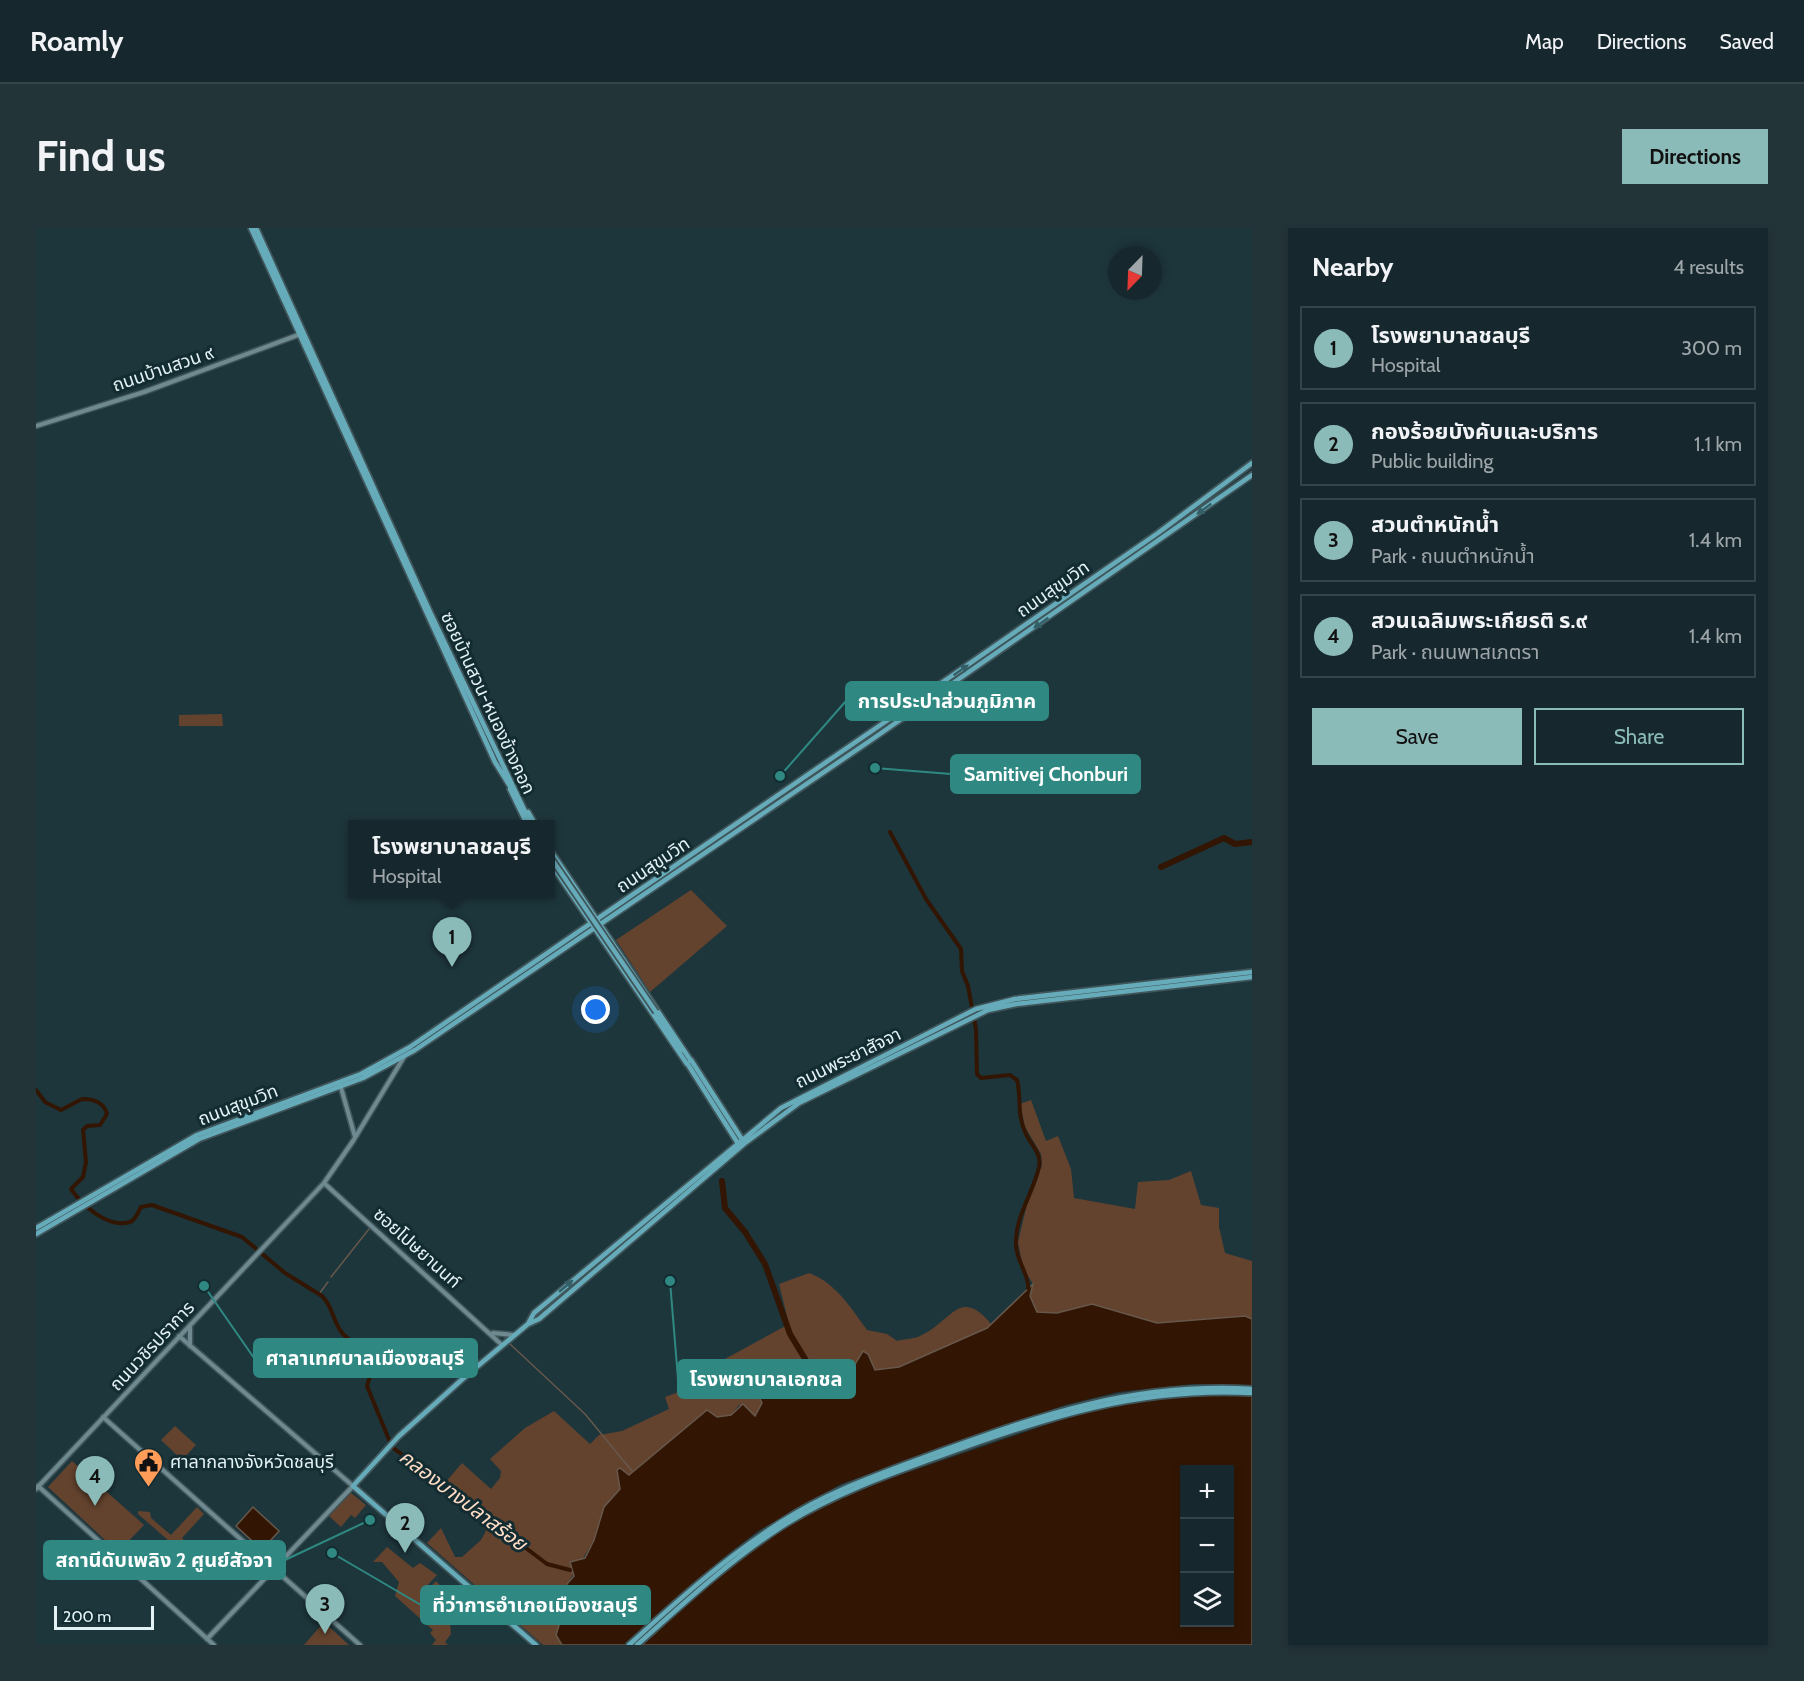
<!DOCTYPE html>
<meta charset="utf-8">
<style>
body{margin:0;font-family:Cabin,"Noto Sans Thai",sans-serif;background:#233439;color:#f1f3f6}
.controls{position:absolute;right:18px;bottom:18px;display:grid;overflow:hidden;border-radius:0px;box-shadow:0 3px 9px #0003}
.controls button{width:54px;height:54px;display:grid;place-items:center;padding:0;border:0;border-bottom:2px solid #354449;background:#16282d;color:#f1f3f6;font:30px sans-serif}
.compass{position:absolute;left:1072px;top:18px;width:54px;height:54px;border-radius:50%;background:#16282d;box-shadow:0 3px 9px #0003;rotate:203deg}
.scale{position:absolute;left:18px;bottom:15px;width:100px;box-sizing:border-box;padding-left:6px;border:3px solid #e3f2f5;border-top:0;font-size:16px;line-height:21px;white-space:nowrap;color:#e3f2f5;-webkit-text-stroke:4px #132c31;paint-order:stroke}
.you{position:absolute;left:560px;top:782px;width:21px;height:21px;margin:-15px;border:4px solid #fff;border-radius:50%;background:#1a73e8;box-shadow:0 0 0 9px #1a73e833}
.badge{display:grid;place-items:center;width:39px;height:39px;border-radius:50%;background:#8bbbb9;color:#111;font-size:20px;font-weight:700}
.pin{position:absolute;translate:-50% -50px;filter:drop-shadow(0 2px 3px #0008)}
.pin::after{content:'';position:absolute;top:32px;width:21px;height:18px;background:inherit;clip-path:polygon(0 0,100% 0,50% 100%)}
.popup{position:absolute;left:312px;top:592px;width:207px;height:78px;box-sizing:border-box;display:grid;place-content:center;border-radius:0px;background:#16282d;filter:drop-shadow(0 2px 4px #0005);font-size:20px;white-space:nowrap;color:#9ea6aa}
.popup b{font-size:22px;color:#f1f3f6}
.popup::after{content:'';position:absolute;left:50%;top:100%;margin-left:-12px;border:12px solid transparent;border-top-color:#16282d}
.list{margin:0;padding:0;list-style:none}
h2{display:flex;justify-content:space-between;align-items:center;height:78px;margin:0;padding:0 24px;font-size:26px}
h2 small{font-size:20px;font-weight:400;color:#9ea6aa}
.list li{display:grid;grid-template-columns:39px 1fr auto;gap:18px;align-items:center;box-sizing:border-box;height:84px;margin:0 12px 12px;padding:0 12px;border:2px solid #354449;border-radius:0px}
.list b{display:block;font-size:22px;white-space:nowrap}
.list p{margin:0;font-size:20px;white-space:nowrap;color:#9ea6aa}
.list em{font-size:20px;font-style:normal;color:#9ea6aa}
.actions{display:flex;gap:12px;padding:18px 24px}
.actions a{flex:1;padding:14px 0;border:2px solid #8bbbb9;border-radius:0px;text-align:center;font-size:21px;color:#8bbbb9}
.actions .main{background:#8bbbb9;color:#111}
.icon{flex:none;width:33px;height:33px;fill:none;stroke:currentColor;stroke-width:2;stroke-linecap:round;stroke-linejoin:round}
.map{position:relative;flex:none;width:1216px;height:1417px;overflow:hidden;border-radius:0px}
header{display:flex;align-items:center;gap:36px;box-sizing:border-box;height:84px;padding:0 30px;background:#16282d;border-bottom:2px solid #354449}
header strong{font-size:28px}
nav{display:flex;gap:33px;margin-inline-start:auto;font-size:21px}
.intro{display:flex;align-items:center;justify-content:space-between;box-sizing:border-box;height:144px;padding:0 36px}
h1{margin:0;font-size:42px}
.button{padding:15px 27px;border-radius:0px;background:#8bbbb9;color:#111;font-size:21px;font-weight:700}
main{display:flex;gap:36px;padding:0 36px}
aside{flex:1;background:#16282d;border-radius:0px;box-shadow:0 3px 9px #0003}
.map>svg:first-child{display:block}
</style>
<header>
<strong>Roamly</strong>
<nav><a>Map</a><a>Directions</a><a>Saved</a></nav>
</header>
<div class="intro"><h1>Find us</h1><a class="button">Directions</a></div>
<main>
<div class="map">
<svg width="1216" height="1417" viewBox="0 0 1216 1417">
<rect width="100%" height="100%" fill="#1d363c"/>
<!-- green -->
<path fill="#64432e" d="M186,486L187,498H143V487Z
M655,662L691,698L614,764L580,712Z
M995,872L1010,913L1022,908L1035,941L1038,970L1099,981L1102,954L1133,952L1155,943L1165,977L1183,980V999L1189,1025L1216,1033V1091L1209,1088L1121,1095L1056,1076L1021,1085L1000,1084L994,1068L997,1056L987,1040L982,1014L991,976L1006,937L1005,926L989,899L984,876Z
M773,1045C800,1055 815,1080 831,1102L851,1106L861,1113C868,1111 878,1111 884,1108C916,1094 923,1058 955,1096L951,1100L863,1139L839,1142L832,1126L818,1138L801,1135L788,1141L776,1154L723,1167L726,1175L719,1188L703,1177L695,1187L681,1189L593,1247L584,1240V1261L568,1279L558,1312L531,1356L526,1396L521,1407L526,1417H507L391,1315L405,1300L419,1329H426L445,1312L450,1303L442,1290L403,1262L426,1235L455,1261L464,1250L465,1243L454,1231L489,1200L518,1183L554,1216L563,1207L586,1203L633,1181L629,1169C651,1161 676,1154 687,1132L753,1096L743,1056Z
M139,1198L160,1217L146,1232L125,1212Z
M36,1233L108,1297L82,1324L12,1259Z
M315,1265L330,1277L319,1290L315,1287L305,1299L293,1288Z
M161,1279L168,1286L146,1310L162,1325L155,1332L102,1286V1283L114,1284L115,1290L135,1307Z
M351,1319L377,1340L384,1335L401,1347L387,1362L386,1368L414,1395L415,1406L409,1414L412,1417H396L400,1412L394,1405L397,1402L359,1368L363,1354L346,1334H337Z
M400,1353L415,1369L412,1372L422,1379L426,1375L416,1367L423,1359L441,1374L427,1390L421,1385L416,1392L391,1369V1363Z
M288,1394L289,1395L313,1417H268Z"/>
<!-- water -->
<path fill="#321603" stroke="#67584c" stroke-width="1.5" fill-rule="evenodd" d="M997,1056L994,1068L1001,1084L1021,1085L1056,1076L1121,1095L1209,1088L1216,1091V1417H526L520,1407L525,1391L515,1381L518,1372H528L531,1356L538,1348L534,1334L549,1330L558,1312L568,1279L584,1261L581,1242L584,1240L593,1247L671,1182L681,1189L695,1187L707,1176L719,1188L726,1175L722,1167L776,1154V1138L788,1141L801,1135L818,1138L827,1123L832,1126L839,1142L863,1139L951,1100ZM1148,1242H1194V1394H1148Z
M217,1279L243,1303L226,1322L200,1298Z"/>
<!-- pier -->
<path fill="#1d363c" d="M1157,1156L1216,1157V1167L1120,1169L1033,1187V1189L849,1252L797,1274L796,1272L735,1308L694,1338L604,1417H589L687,1330L722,1303L805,1256L1029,1177L1082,1164Z"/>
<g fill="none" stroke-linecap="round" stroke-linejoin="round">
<!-- stream -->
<path stroke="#67584c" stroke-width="1.5" d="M295,1049L333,1001
M283,1066L292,1054
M474,1116L549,1186L596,1243"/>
<!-- canal -->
<path stroke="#321603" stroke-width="4" d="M854,604L890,671L925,721L926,743L932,758L940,801L941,846L945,850L974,847L981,852C986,871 980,886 990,906C995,917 1006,925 1003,939C997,966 979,988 980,1017C980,1032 994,1049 992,1060
M0,862L9,874L25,882L46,871C57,871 68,874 71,886L64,897L51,898L47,902L50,934L47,949L35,961C46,977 72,1001 94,994C100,992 102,984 105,979L116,977L206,1009L249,1045L286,1068C297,1078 297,1095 307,1106C317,1116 331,1121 338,1135L331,1158L356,1219L511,1336L534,1342"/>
<!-- river -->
<path stroke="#321603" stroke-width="6" d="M1125,639L1188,610L1199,616L1216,614
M686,953L689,980L709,1004L729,1036L754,1106L780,1149"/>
<defs>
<path id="minor" d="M0,198L108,164L262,107
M304,856L319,909
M288,955L466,1117
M457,1105L478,1107
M143,1108L317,1258L171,1411
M154,1118V1097
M67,1189L324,1417
M2,1258L178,1417
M0,1261L288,955L317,913L368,829"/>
<path id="major" d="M215,0L459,534L477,563
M220,0L394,384L495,596
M474,561L491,596
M492,584L499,596
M515,623L655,833
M515,636L651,836
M620,784L644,823
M655,832L707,913
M651,835L703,917
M0,1000L161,907L325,846L374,819L865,483L1122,305L1216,235
M0,1006L163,911L327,850L379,822L838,510L1216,247
M492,1096L498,1085L745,880L940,781L979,771L1216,744
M500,1417L317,1258L363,1208L431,1147L492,1096L503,1091L709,915L763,875L952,782L980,776L1216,749
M593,1417C641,1373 690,1329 745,1294C791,1264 843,1246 894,1227C1004,1187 1097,1154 1216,1161
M601,1417C647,1376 693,1333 745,1299C795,1267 851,1247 907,1227C1010,1189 1104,1159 1216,1165"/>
</defs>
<!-- minor casing -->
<use href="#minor" stroke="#3f555a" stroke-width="7"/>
<!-- major casing -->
<use href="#major" stroke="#3f555a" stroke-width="8"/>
<!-- minor -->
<use href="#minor" stroke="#6e8a90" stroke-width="4"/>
<!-- major -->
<use href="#major" stroke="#66abb9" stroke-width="4.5"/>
<defs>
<path id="major-bridge" d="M515,630L620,784"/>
</defs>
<!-- major-bridge casing -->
<use href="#major-bridge" stroke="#3f555a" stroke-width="8" stroke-linecap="butt"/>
<!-- major-bridge -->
<use href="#major-bridge" stroke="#66abb9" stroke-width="4.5"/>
</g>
<!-- one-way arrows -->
<defs><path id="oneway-solid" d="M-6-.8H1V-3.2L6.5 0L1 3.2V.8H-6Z" transform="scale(1.5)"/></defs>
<g fill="#345f67">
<use href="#oneway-solid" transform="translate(1168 281) rotate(144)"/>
<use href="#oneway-solid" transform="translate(1005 395) rotate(145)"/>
<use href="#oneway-solid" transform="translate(925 442) rotate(-35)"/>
<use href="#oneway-solid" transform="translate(530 1058) rotate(-40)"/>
</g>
<!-- icons -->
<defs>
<symbol id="civic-pin" viewBox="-11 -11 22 30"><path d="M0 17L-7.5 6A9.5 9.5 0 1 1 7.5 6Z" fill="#fe9c58" stroke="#132c31"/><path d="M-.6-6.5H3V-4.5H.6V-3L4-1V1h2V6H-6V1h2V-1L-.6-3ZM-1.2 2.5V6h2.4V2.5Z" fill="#111"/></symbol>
</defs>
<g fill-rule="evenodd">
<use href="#civic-pin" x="96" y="1218" width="33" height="45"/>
</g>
<g text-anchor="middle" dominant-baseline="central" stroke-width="6" stroke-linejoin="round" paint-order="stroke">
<!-- street labels -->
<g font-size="18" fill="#e3f2f5" stroke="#132c31">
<text transform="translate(127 141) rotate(-19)">ถนนบ้านสวน ๙</text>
<text transform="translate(1017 361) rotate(-35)">ถนนสุขุมวิท</text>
<text transform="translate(452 475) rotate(65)">ซอยบ้านสวน-หนองข้างคอก</text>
<text transform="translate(617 637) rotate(-34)">ถนนสุขุมวิท</text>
<text transform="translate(812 830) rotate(-26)">ถนนพระยาสัจจา</text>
<text transform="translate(202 877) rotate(-21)">ถนนสุขุมวิท</text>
<text transform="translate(381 1020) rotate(42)">ซอยโปษยานนท์</text>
<text transform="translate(116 1118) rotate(-47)">ถนนวชิรปราการ</text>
</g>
<!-- poi labels -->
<g font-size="18" fill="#e3f2f5" stroke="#132c31" text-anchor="start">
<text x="134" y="1234">ศาลากลางจังหวัดชลบุรี</text>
</g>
<!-- water labels -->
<g font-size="20" font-style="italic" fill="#ffdcc6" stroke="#132c31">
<text transform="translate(427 1272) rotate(37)">คลองบางปลาสร้อย</text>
</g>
</g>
<!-- callouts -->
<path fill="none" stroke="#2f8982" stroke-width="2" d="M744 548L810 473M839 540L915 546M168 1058L218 1130M634 1053L642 1151M334 1292L249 1332M296 1325L385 1377"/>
<g fill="#2f8982" stroke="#132c31" stroke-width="2">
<circle cx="744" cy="548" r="6"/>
<circle cx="839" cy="540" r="6"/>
<circle cx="168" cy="1058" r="6"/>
<circle cx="634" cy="1053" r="6"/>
<circle cx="334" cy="1292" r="6"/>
<circle cx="296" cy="1325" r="6"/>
</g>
<g fill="#2f8982" stroke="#2f8982" stroke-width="2">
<rect x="810" y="454" width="202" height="38" rx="6"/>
<rect x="915" y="527" width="189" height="38" rx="6"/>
<rect x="218" y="1111" width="223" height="38" rx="6"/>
<rect x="642" y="1132" width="177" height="38" rx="6"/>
<rect x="8" y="1313" width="241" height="38" rx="6"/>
<rect x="385" y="1358" width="229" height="38" rx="6"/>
</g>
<g font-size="20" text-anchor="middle" font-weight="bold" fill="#fff">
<text x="911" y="480">การประปาส่วนภูมิภาค</text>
<text x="1010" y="553">Samitivej Chonburi</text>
<text x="329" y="1137">ศาลาเทศบาลเมืองชลบุรี</text>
<text x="730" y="1158">โรงพยาบาลเอกชล</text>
<text x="128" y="1339">สถานีดับเพลิง 2 ศูนย์สัจจา</text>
<text x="499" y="1384">ที่ว่าการอำเภอเมืองชลบุรี</text>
</g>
</svg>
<div class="controls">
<button>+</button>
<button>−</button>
<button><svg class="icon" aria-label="layers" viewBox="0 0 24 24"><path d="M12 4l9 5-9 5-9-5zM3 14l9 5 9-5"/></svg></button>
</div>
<svg class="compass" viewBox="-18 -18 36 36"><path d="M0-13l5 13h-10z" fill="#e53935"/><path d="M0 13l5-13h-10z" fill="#9ea6aa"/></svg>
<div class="scale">200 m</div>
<div class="you"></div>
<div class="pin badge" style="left:416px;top:739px">1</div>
<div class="popup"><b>โรงพยาบาลชลบุรี</b>Hospital</div>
<div class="pin badge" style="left:369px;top:1325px">2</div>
<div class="pin badge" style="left:289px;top:1406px">3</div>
<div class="pin badge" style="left:59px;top:1278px">4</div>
</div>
<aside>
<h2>Nearby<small>4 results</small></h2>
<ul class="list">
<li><span class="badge">1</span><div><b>โรงพยาบาลชลบุรี</b><p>Hospital</p></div><em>300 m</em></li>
<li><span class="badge">2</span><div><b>กองร้อยบังคับและบริการ</b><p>Public building</p></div><em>1.1 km</em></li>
<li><span class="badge">3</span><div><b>สวนตำหนักน้ำ</b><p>Park · ถนนตำหนักน้ำ</p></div><em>1.4 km</em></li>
<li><span class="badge">4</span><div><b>สวนเฉลิมพระเกียรติ ร.๙</b><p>Park · ถนนพาสเภตรา</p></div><em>1.4 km</em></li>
</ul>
<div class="actions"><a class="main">Save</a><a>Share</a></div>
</aside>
</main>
